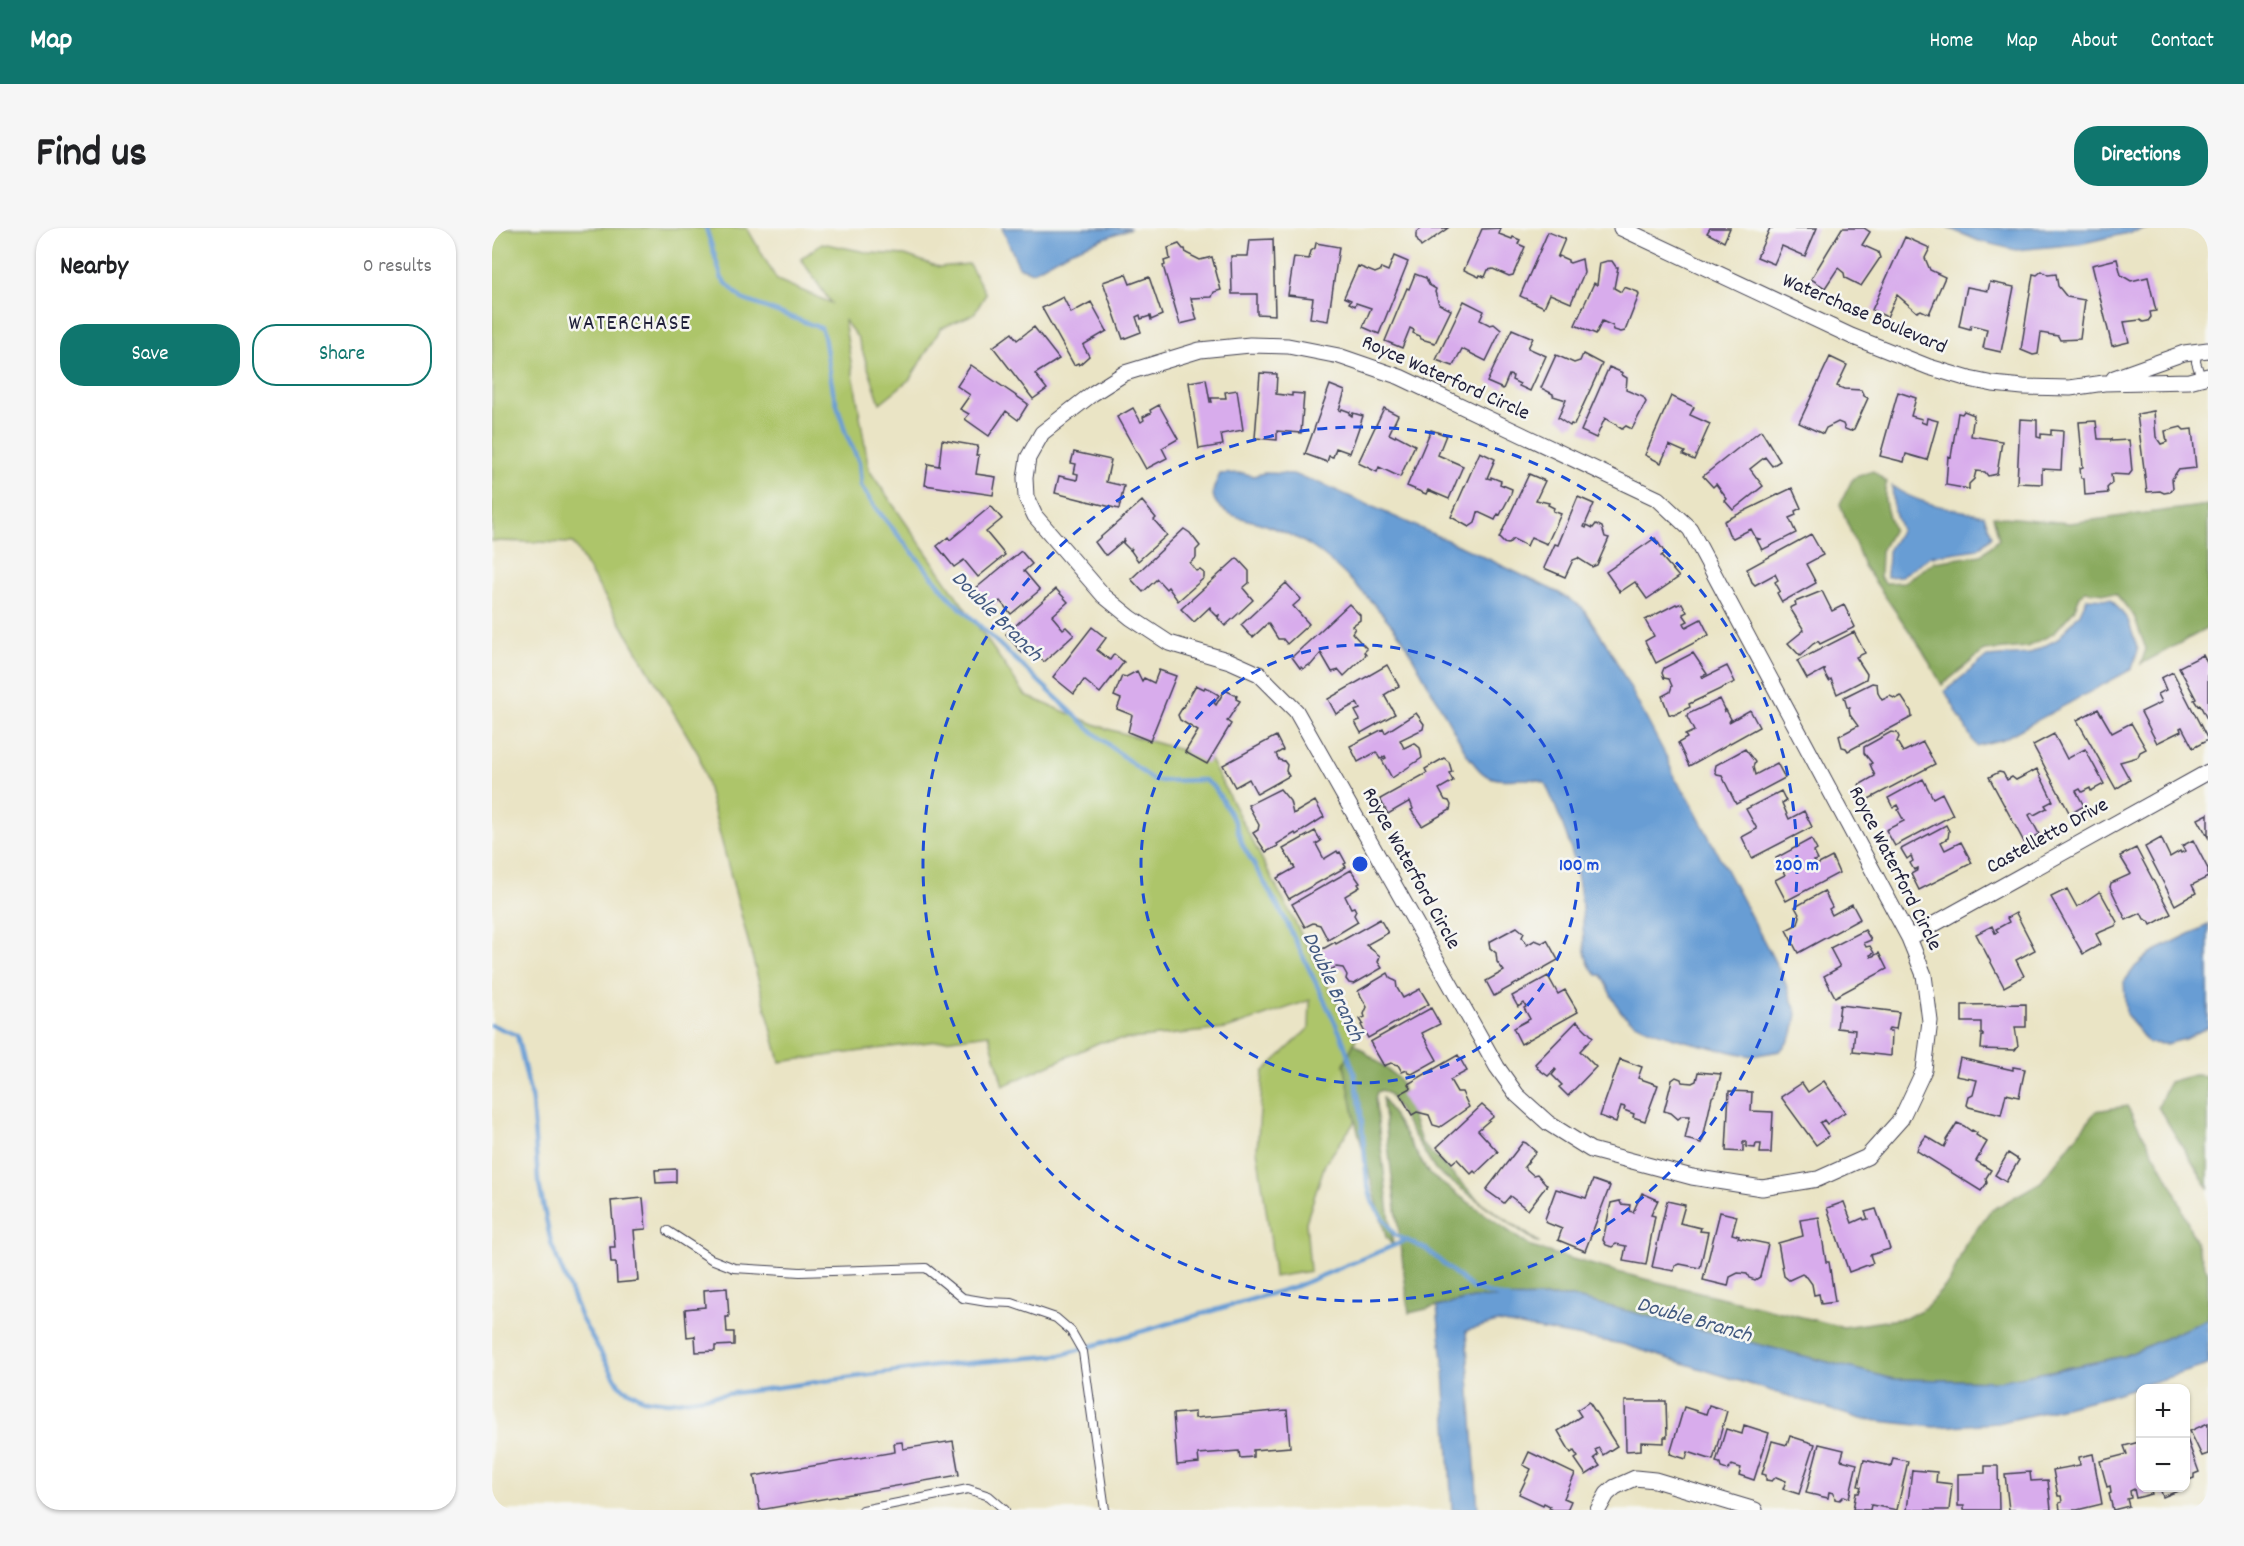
<!DOCTYPE html>
<meta charset="utf-8">
<style>
body{margin:0;font-family:Dekko,sans-serif;background:#f6f6f6;color:#202124}
.controls{position:absolute;right:18px;bottom:18px;display:grid;overflow:hidden;border-radius:12px;box-shadow:0 2px 4px #0004}
.controls button{width:54px;height:54px;display:grid;place-items:center;padding:0;border:0;border-bottom:2px solid #e0e0e0;background:#fff;color:#202124;font:30px sans-serif}
.list{margin:0;padding:0;list-style:none}
h2{display:flex;justify-content:space-between;align-items:center;height:78px;margin:0;padding:0 24px;font-size:26px}
h2 small{font-size:20px;font-weight:400;color:#757577}
.actions{display:flex;gap:12px;padding:18px 24px}
.actions a{flex:1;padding:14px 0;border:2px solid #0f766e;border-radius:24px;text-align:center;font-size:21px;color:#0f766e}
.actions .main{background:#0f766e;color:#fff}
.map{position:relative;flex:none;width:1716px;height:1282px;overflow:hidden;border-radius:24px}
header{display:flex;align-items:center;gap:36px;box-sizing:border-box;height:84px;padding:0 30px;background:#0f766e;color:#fff}
header strong{font-size:28px}
nav{display:flex;gap:33px;margin-inline-start:auto;font-size:21px}
.intro{display:flex;align-items:center;justify-content:space-between;box-sizing:border-box;height:144px;padding:0 36px}
h1{margin:0;font-size:42px}
.button{padding:15px 27px;border-radius:24px;background:#0f766e;color:#fff;font-size:21px;font-weight:700}
main{display:flex;gap:36px;padding:0 36px}
aside{flex:1;background:#fff;border-radius:24px;box-shadow:0 2px 4px #0004}
.map>svg:first-child{display:block}
</style>
<header>
<strong>Map</strong>
<nav><a>Home</a><a>Map</a><a>About</a><a>Contact</a></nav>
</header>
<div class="intro"><h1>Find us</h1><a class="button">Directions</a></div>
<main>
<aside>
<h2>Nearby<small>0 results</small></h2>
<ul class="list">
</ul>
<div class="actions"><a class="main">Save</a><a>Share</a></div>
</aside>
<div class="map">
<svg width="1716" height="1282" viewBox="0 0 1716 1282">
<rect width="100%" height="100%" fill="#f6f6f2"/>
<filter id="ink" filterUnits="userSpaceOnUse"><feTurbulence type="fractalNoise" baseFrequency=".0167" numOctaves="2"/><feDisplacementMap in="SourceGraphic" scale="12" xChannelSelector="R" yChannelSelector="G"/><feConvolveMatrix kernelMatrix="1 2 1 2 8 2 1 2 1" color-interpolation-filters="sRGB"/></filter>
<filter id="wash" filterUnits="userSpaceOnUse"><feTurbulence type="fractalNoise" baseFrequency=".008" numOctaves="4" result="noise"/><feDisplacementMap in="SourceGraphic" scale="24" xChannelSelector="R" yChannelSelector="G"/><feGaussianBlur stdDeviation="1.35" result="paint"/><feColorMatrix in="noise" values="0 0 0 0 0 0 0 0 0 0 0 0 0 0 0 0 0 1.4 0 .05"/><feComposite in="paint" operator="in"/></filter>
<g filter="url(#wash)">
<rect width="100%" height="100%" fill="#eae4c5"/>
<!-- green -->
<path fill="#adc56a" stroke="#687452" stroke-width="1.5" d="M0,0H255L285,52L339,75L309,31L330,15L378,25L413,27L447,39L477,36L494,66L482,86L449,100L418,151L388,175L366,110L352,92L377,242L534,468L612,500L717,530L864,811L852,836L864,892L833,936L814,994L818,1043L782,1049L779,1014L765,922L771,844L817,800L818,772L734,801L608,814L511,858L497,806L288,834L207,527L81,315L0,313Z"/>
<!-- forest -->
<path fill="#8aaa5e" stroke="#56664c" stroke-width="1.5" d="M1381,243L1395,254C1389,268 1396,287 1401,301L1389,323L1388,349L1393,355L1413,354L1442,334L1489,327L1507,311L1501,288L1578,295L1716,277V400L1649,436L1654,421L1642,388L1624,366L1593,363L1588,368L1582,382L1561,406L1535,419L1492,423L1450,457L1429,420L1372,338L1348,276L1361,250Z
M862,815L907,851L930,916L990,975L1048,1015L1043,1013L943,942L897,866L890,862L885,864L883,870L901,1018L894,1009L863,892L852,836Z
M1702,847L1716,848V960L1666,879L1677,854Z
M890,869L937,946L1039,1019L1129,1045L1351,1099L1414,1090L1433,1080L1458,1053L1473,1017L1498,983L1549,954L1604,883L1635,878L1682,961L1716,1045V1091L1633,1128L1507,1153L1402,1151L1080,1069L981,1070L917,1085Z"/>
<!-- water -->
<path fill="#689dd4" stroke="#456088" stroke-width="1.5" d="M510,0H639L578,23L540,44L527,39Z
M1456,0H1658L1587,16L1524,22L1487,13Z
M751,245L761,248L772,245L801,246L830,256L988,327L1067,365L1090,379L1117,420L1175,530L1183,551L1193,564L1291,749L1305,786L1301,806L1295,815L1288,823L1259,828C1228,821 1154,808 1132,787C1121,776 1117,760 1109,747H1105C1090,733 1092,713 1091,695C1089,643 1075,602 1053,555C1033,545 1011,558 992,546C986,542 981,534 976,528L910,410C889,382 848,338 820,319C807,310 790,303 774,297C759,292 735,289 725,276C717,266 723,256 728,246Z
M1400,258C1426,277 1461,281 1492,287L1500,308L1486,321L1439,328L1410,348L1395,349L1396,323L1409,302L1402,282Z
M1595,370L1619,371L1636,392L1646,422L1640,441L1511,511L1484,518L1453,463L1495,429L1537,426L1566,411L1588,385Z
M1716,697V799L1693,811L1674,816L1656,815L1634,786L1632,754L1643,739L1659,725Z
M1080,1069L1402,1151L1507,1153L1560,1143L1633,1128L1716,1091V1137L1613,1169L1506,1195L1443,1199L1369,1191L1130,1116L1005,1094L974,1103L986,1282H960L952,1142L945,1079L981,1070Z"/>
<g fill="none" stroke-linecap="round" stroke-linejoin="round">
<!-- stream -->
<path stroke="#689dd4" stroke-width="4.5" d="M214,0L230,51L250,71L329,100L332,108L341,163L354,206L367,234L369,258L382,278L459,371L602,505L662,553L713,552L723,560L743,594L750,616L791,687L849,807L862,844L869,884L875,955L881,975L903,1007L934,1021L981,1061L1017,1071
M0,797L25,807L40,873L46,951L59,1015L89,1090L128,1158L151,1171L176,1174L444,1138L569,1127L805,1058L915,1012"/>
</g>
<g id="blocks">
<!-- building -->
<path fill="#d8acec" d="M928,0H956L929,19L924,10V5L929,1Z
M1009,0L1007,6L1020,11L1021,9L1028,12L1026,16L1033,19L1021,47L1017,48L1001,41L996,42L993,49L988,47L987,49L972,42L990,1Z
M1218,0H1238L1232,14L1215,5Z
M1278,0H1325L1313,28L1290,18L1282,36L1265,29Z
M1350,0H1372L1378,4L1370,17L1386,24L1388,30L1369,58L1353,50L1352,45L1346,40L1333,60L1319,51Z
M1056,4L1073,11L1065,30L1067,28L1076,32V34L1078,35L1090,31L1092,45L1079,75L1058,66L1052,79L1028,68Z
M1413,9L1438,20L1433,30L1438,42L1453,49L1437,86L1429,82L1425,84L1405,67L1395,89L1380,82Z
M781,11L783,87L765,86V66H740L739,28H756L758,12Z
M824,15L847,19L836,93L818,90L821,70L796,67L802,29L817,31L819,23L823,20Z
M687,16L691,21H693L694,25L708,32L720,29L729,62L722,64L720,69L699,70L705,92L688,96L671,38L673,37L672,33L678,31L676,20Z
M902,28L916,34L887,106L871,99L879,80L864,75L863,78L857,75L859,72L852,69L866,38L883,45L888,43L889,40L896,43Z
M1625,31L1629,47L1639,53L1656,49L1664,83L1658,84L1659,89L1656,93L1651,94L1648,92L1632,94L1637,114L1620,118L1600,37Z
M1115,33H1120L1124,39H1126L1122,60L1129,64L1132,59L1146,64L1147,67L1133,103L1129,104L1122,102L1121,98L1110,93L1104,106L1083,97L1102,55L1105,57L1108,35Z
M1550,43L1556,47L1564,46L1566,58L1575,69L1593,72L1588,111L1568,112L1566,108L1549,105L1546,126L1541,127L1529,122L1541,46L1545,47Z
M634,46L638,56L657,49L670,87L659,92L658,88L649,91L648,87L644,89L649,104L631,111L611,54Z
M923,46L934,50L937,57L944,61L943,64L947,76L959,82L943,115L929,111L928,108L921,105L922,102L918,100L910,120L893,113L915,60L917,61Z
M1498,54L1522,59L1509,124L1491,120L1495,101L1479,97L1478,101L1467,98L1475,59L1496,63Z
M571,69L579,85L599,74L615,103L591,117L597,128L587,137L586,135L582,137L550,80Z
M972,73L992,83L988,92L998,97L1002,96L1009,102L994,133L970,121L961,138L944,132Z
M542,99L567,131L543,146L555,161L541,171L501,119L520,105L525,112Z
M1020,101L1041,110L1036,120L1054,128L1038,163L1027,158L1028,156L1020,152L1021,148L1017,147L1011,161L995,154Z
M1091,126L1110,136L1082,197L1079,196L1078,198L1066,190L1074,172L1061,168V166L1049,160L1064,127L1082,135L1088,133Z
M1338,129L1355,137L1345,158L1352,161L1369,162L1372,168L1376,170L1362,201L1358,203L1353,201L1351,196L1346,194L1334,200L1331,206L1307,195Z
M479,137L536,176L526,192L514,183L497,208L473,191L477,186L468,181L478,167L465,158Z
M1117,139L1131,145L1130,147L1135,150L1134,162L1151,169L1154,174L1140,201L1134,198L1130,201L1125,198L1124,196L1113,190L1104,210L1089,203Z
M768,145L785,146L784,166L800,168V165L812,166L809,205L785,203V212L763,210Z
M714,151L718,174H720L719,170H734L733,164L745,162L751,202L729,206L731,217L707,221L697,154Z
M838,157L853,163L847,182L849,183L850,181L858,184L857,186L860,188L861,185L871,188L858,225L844,220L841,229L837,228L835,234L813,226Z
M1406,164L1424,170L1419,188L1430,191L1429,194L1434,196L1435,190L1446,193L1435,232L1414,226L1412,234L1388,228Z
M1179,168L1202,179L1198,187L1218,196L1202,232L1191,227L1193,224L1177,217L1169,235L1153,227Z
M667,177L686,211L670,220L675,230L654,241L625,189L641,180L649,194L652,192L651,189L659,185L658,182Z
M892,180L906,187L897,206L903,209L904,207L923,217L908,249L887,239L885,244L866,235Z
M1472,183L1482,187L1479,208L1510,213L1505,246L1496,248L1493,244L1484,243L1482,251L1477,256V261L1454,257L1456,228L1459,229L1466,185L1470,186Z
M1662,183L1664,209L1669,216L1675,214L1673,203L1689,199L1692,202L1700,201L1704,240L1686,242L1680,251L1681,260L1678,264L1672,265L1668,263L1655,264L1645,186Z
M1528,191L1545,192V209L1549,210V206L1559,207V202L1571,203L1569,242L1550,241V256L1525,255Z
M1604,193L1606,211H1619V213L1637,212L1640,243L1637,247L1619,246L1620,255L1615,260L1616,265L1593,267L1592,250H1589L1588,240L1591,239L1587,194Z
M939,202L954,207L946,227L971,238L957,271L936,262L934,266L915,258Z
M1269,202L1288,233L1280,238L1273,229L1258,241L1271,258L1241,282L1233,273L1235,271L1224,256L1221,259L1211,248Z
M450,212L486,218L484,227H487L484,246L504,249L501,267L433,257L436,236L447,238Z
M582,224L619,232L614,254L632,258L627,281L563,265L567,248L585,252L586,246L582,245L584,236L579,235Z
M988,224L1003,231L995,250L999,251V249L1009,253L1008,256L1020,261L1019,266L1008,287L1006,286L1003,292L986,284L983,295L977,299L959,289Z
M1037,246L1053,253L1044,272L1057,275L1056,277L1062,280L1061,283L1069,286L1055,316L1039,309L1035,318L1021,311L1016,316L1012,315L1007,310Z
M1300,260L1309,280L1303,283L1304,287L1297,290L1304,305L1270,322L1265,312L1268,311L1264,310L1259,301L1241,310L1237,306L1232,293Z
M1086,269L1102,276L1092,299L1094,300L1095,297L1101,300L1104,296L1110,299L1113,309L1117,310L1105,337L1100,339L1086,330L1081,332L1073,349L1052,340L1063,316L1066,317Z
M650,273L664,290L662,292L675,307L646,333L639,323L640,320L638,322L631,315L632,312L614,327L611,325L603,314Z
M499,278L510,291L494,304L513,327L486,349L472,332L462,339L445,318L456,309L458,312Z
M692,301L698,305L708,318L704,322V330L698,335L704,343L708,342L712,345V350L686,373L676,359L674,361L665,351L651,364L639,351Z
M1319,306L1331,327L1314,336L1324,355L1290,374L1285,365L1288,363L1283,354L1286,352L1283,346L1263,357L1260,354L1255,341Z
M1163,310L1173,325L1169,328L1187,349L1155,371L1143,354L1128,364L1114,344Z
M529,323L540,336L532,343L548,362L519,386L508,373L499,380L483,361Z
M745,330L757,343V355L751,360L761,372L733,398L726,390L727,387L725,388L718,381L719,378L702,394L689,381Z
M794,355L809,371L801,378L817,396L795,416L791,411H786L776,395L761,409L758,407L749,397Z
M564,361L576,374L560,388L571,401L574,399L582,407L552,434L538,418L530,425L514,406Z
M1330,363L1340,383L1352,377L1363,399L1328,416L1326,413L1321,416L1308,428L1296,415L1312,402L1298,380L1304,377L1303,374Z
M1190,375L1195,384L1191,386L1196,393L1192,395L1194,399L1209,391L1217,407L1164,435L1153,413L1162,408L1153,392L1184,376L1185,377Z
M857,376L868,387V392L860,398L863,400L860,405L875,421L872,424L874,427L852,448L847,442L840,444L829,425L818,438L817,437L811,441L809,439L808,440L800,429Z
M600,399L614,410L605,422L618,432L622,426L632,434L608,465L592,452L582,466L561,449Z
M1362,404L1373,425L1364,429L1375,446L1374,451L1345,466L1339,451L1337,453L1332,444L1333,441L1315,451L1305,433Z
M1201,425L1215,446L1210,448L1211,450L1235,438L1243,454L1197,476L1198,479L1182,487L1177,486L1170,468L1178,464L1180,458L1177,451L1172,450L1170,445L1172,440Z
M1711,427L1716,437V493L1708,477L1706,478L1702,472L1704,471L1687,439Z
M895,437L907,458L892,467L903,486L869,505L863,494L868,492L863,483L868,481L865,475L844,486L836,471Z
M667,442L684,448L658,513L636,504L640,487L625,481L629,471L622,468L630,448L634,449L645,443L650,453L652,450L662,455Z
M1681,444L1716,512L1701,520L1690,499L1688,500L1689,503L1665,515L1649,484L1670,474L1666,466L1674,462L1669,450Z
M1380,455L1385,456L1386,465L1390,472L1398,468L1404,471L1409,468L1419,483L1420,489L1356,523L1354,520L1350,519L1347,508L1366,498L1358,487L1357,481L1358,480L1355,479L1352,469Z
M704,457L712,461L713,459L727,467L722,475L724,477L733,462L745,468L744,471L748,473L735,493L739,496L715,536L693,524L706,503L688,492L686,487Z
M1228,471L1233,481L1232,484L1234,482L1239,491L1237,494L1258,482L1267,499L1197,538L1186,515L1195,510L1193,507L1202,503L1195,489L1196,486Z
M1606,481L1620,505L1639,495L1654,521L1648,524L1646,529L1628,534L1638,552L1624,561L1585,492Z
M924,485L932,496L931,501L908,512L912,520L922,515L928,520L930,530L900,550L890,532L894,530L893,528L888,531L884,524L866,534L858,518L891,501L893,505Z
M1399,504L1405,505L1407,509L1405,514L1411,524L1431,514L1443,536L1375,572L1367,557L1383,548L1378,536L1380,535L1372,525V519Z
M1562,506L1575,531L1593,521L1612,556L1599,563L1598,560L1590,564L1588,561L1584,563L1592,578L1578,586L1541,517Z
M784,508L791,522L784,526L787,532L792,533L795,537L794,543L797,548L765,566L757,551L743,559L731,537Z
M1253,521L1263,534L1261,539L1263,547L1285,535L1293,550L1244,576L1230,548L1225,547L1223,542L1224,537Z
M952,530L957,534L960,544L957,545L961,553L947,561L953,572L957,573L959,577L958,582L930,598L919,582L921,581L918,573L896,586L888,571L935,545L933,541Z
M1545,541L1561,573L1553,577L1555,580L1542,587L1540,585L1537,587L1547,606L1532,614L1497,549L1507,544L1511,545L1515,552L1520,549L1524,552Z
M1431,551L1441,570L1450,565L1461,587L1403,618L1394,602L1412,593L1406,582L1408,581L1406,577L1401,580L1396,570Z
M788,561L798,573L801,586L823,573L832,589L804,607L803,605L785,616L786,618L774,624L761,605L766,602L767,597L756,577Z
M1289,563L1294,573L1290,575L1297,591L1312,583L1320,599L1260,630L1250,609L1265,601L1254,581Z
M1716,586V609L1706,591Z
M1454,597L1457,603L1456,610L1449,614L1453,622L1469,614L1480,635L1427,662L1419,646L1426,642V640L1422,642L1418,635L1421,633L1419,628L1415,631L1409,621Z
M823,603L829,613L824,616L832,631L845,623L846,625L848,624L854,635L852,636L854,639L797,671L785,650L803,640L791,621Z
M1669,610L1678,629L1688,623L1689,625L1693,623L1690,618L1701,612L1716,641V649L1700,657L1704,665L1683,677L1653,619Z
M1319,611L1325,622L1322,624L1326,632L1322,633L1325,637L1340,629L1347,645L1294,673L1283,652L1293,647L1284,630Z
M1644,620L1679,686L1659,697L1657,693L1652,691L1649,685L1634,692L1618,659L1619,655L1639,646L1628,628Z
M859,642L868,655L866,656L868,659L853,668L859,680L862,679L864,683L862,687L866,694L836,712L828,697L821,695L813,699L800,676Z
M1575,661L1585,679L1607,664L1609,665L1625,694L1623,698L1604,706L1609,716L1591,726L1559,669Z
M1332,663L1340,679L1337,681L1340,687L1360,676L1368,691L1306,725L1294,702L1306,696L1308,688L1303,679Z
M1524,685L1543,722L1524,732L1532,748L1512,759L1484,706L1500,698L1503,705L1506,704L1504,701L1517,694L1515,690Z
M888,691L896,705L874,717L888,728L886,734L890,740L862,756L857,755L854,751L855,747L851,740L844,739L838,742L827,723L843,714L844,716Z
M1025,699L1032,705L1030,709L1035,717L1043,712L1050,715L1055,712L1066,732L1002,768L994,753L1012,743L1005,734L1004,725L998,720L997,714Z
M1373,702L1379,712L1372,715L1374,719L1378,718L1382,725L1378,727L1379,729L1387,725L1395,741L1343,769L1332,748L1348,739L1338,720Z
M896,745L899,751L904,753L905,760L911,770L928,761L937,776L876,810L869,797L871,796L868,791L873,789L872,786L875,779L866,763Z
M1056,748L1066,766L1073,762L1086,784L1029,816L1021,800L1038,791L1032,780L1034,779L1032,775L1026,779L1020,768Z
M1534,776V799H1523L1526,818L1523,822L1489,821L1490,808H1491V806H1489V794H1470V777Z
M1348,777L1407,784L1404,801L1397,800L1396,803H1400L1399,828L1361,824L1363,802L1345,800Z
M939,780L948,796L930,805L945,832L920,846L916,845L915,842L910,844L906,837L899,835L892,838L878,814Z
M1085,793L1101,809L1088,823L1104,839L1076,868L1067,859L1070,857L1060,847L1064,842L1063,841L1056,848L1045,840L1046,838L1043,836Z
M966,827L975,843L958,852L965,864H970L977,879L948,899L941,897L937,887L925,884L920,887L908,866L919,860L916,856Z
M1468,830L1521,842V839L1533,841L1527,869L1514,866L1509,887L1477,879L1475,877L1477,869L1481,867L1485,852L1464,848Z
M1128,831L1150,839L1146,850L1166,857L1153,893L1141,889L1142,886L1132,882L1133,879L1129,878L1124,894L1108,888Z
M1206,844L1229,846L1224,865L1220,869L1210,915L1193,911L1198,888H1190L1186,891L1179,885L1172,883L1180,852L1184,849L1189,851L1190,854L1200,855L1204,853Z
M1332,853L1353,884L1335,896L1332,892L1328,895L1337,908L1324,917L1289,869L1310,855L1316,864Z
M1237,863L1260,864L1259,883L1281,884L1279,925H1268L1269,916H1264L1263,920L1254,919V914H1251V924L1234,923Z
M990,877L1000,886L1001,889L986,902L1006,924L984,945L982,943L979,946L965,931L960,935L945,919Z
M1465,895L1472,898L1479,903L1480,902L1485,905L1484,907L1495,914L1484,933L1499,942L1494,950L1495,955L1489,963L1425,923L1426,919L1434,908L1452,919L1455,913L1454,912Z
M1031,914L1034,915L1044,924L1032,939L1041,947L1045,946L1055,957L1036,982L1018,968L1012,975L994,962Z
M1516,925L1527,932L1514,954L1503,947Z
M184,941V954L164,955L163,942Z
M1101,952L1118,958L1093,1023L1066,1012L1070,1001L1055,995L1053,991L1064,961L1094,970Z
M1150,965L1166,972L1159,987L1163,988L1154,1037L1131,1033L1134,1018L1124,1016L1120,1019L1114,1017L1111,1012L1119,975L1128,973L1129,976L1138,977L1137,983L1141,984Z
M151,970L154,1001L142,1002L146,1053L125,1055L124,1035H119L118,1019H123L119,973Z
M1175,973L1193,977L1188,995L1209,1000L1208,1003L1216,1004L1208,1040L1188,1036L1183,1038L1182,1043L1160,1039Z
M1352,974L1360,995L1371,990L1372,992L1376,991L1373,984L1384,981L1398,1021L1378,1027L1381,1035L1357,1044L1335,980Z
M1228,984L1245,988L1240,1006L1247,1008L1246,1010L1276,1016L1268,1049L1263,1052L1257,1050L1255,1046L1246,1045L1238,1049L1236,1058L1211,1052Z
M1327,989L1334,1034H1337L1343,1074L1329,1076L1327,1066L1322,1067L1320,1056L1315,1049L1310,1046L1297,1052L1292,1048L1286,1015L1311,1008L1308,992Z
M235,1060L237,1089H234L235,1104H242V1117L223,1118V1123L204,1124L203,1108L195,1109L193,1081L213,1079L212,1062Z
M1133,1173H1174L1175,1209H1172V1215L1149,1214V1222L1134,1223Z
M1097,1174L1125,1218L1111,1227L1107,1220L1103,1222L1106,1227L1102,1230L1108,1238L1094,1247L1083,1231L1086,1229L1082,1223L1079,1225L1066,1203L1089,1188L1085,1182Z
M1217,1177L1235,1183L1221,1232L1196,1224L1194,1231L1178,1226L1192,1179L1214,1186Z
M795,1182L798,1219L761,1222V1229L748,1230L747,1223L706,1226L707,1235L685,1237L681,1186L703,1184V1190Z
M1716,1195V1226L1710,1228L1698,1203Z
M1252,1197L1277,1205L1262,1252L1247,1247L1249,1240L1240,1237L1235,1242L1229,1240L1228,1235L1224,1234L1234,1201L1250,1206Z
M1298,1208L1323,1216L1307,1266L1291,1261L1294,1253L1284,1249L1280,1253L1274,1252V1247L1270,1246L1280,1213L1295,1217Z
M1694,1208L1707,1244L1702,1246V1250L1697,1252L1694,1250Z
M461,1213L467,1247L268,1282L262,1248L403,1224L402,1215L410,1214L411,1221Z
M1647,1214L1648,1260H1658L1660,1266L1644,1270L1642,1261L1638,1263L1639,1270L1635,1271L1637,1278L1621,1282L1617,1266L1619,1265L1618,1258L1615,1259L1608,1233L1635,1226L1632,1218Z
M1327,1216L1352,1222L1349,1232L1365,1236L1357,1270L1352,1268L1348,1272L1343,1271L1342,1265L1337,1264L1336,1270L1314,1265Z
M1037,1224L1083,1246L1072,1270L1079,1273L1075,1282H1061L1057,1280L1058,1278L1052,1275L1051,1277L1027,1266L1039,1241L1031,1237Z
M1601,1226L1610,1276L1585,1282H1568L1567,1275L1570,1274L1569,1268H1566L1561,1242L1588,1237L1587,1229Z
M1401,1230L1416,1233L1405,1282L1379,1277L1378,1282L1361,1281L1364,1265H1367L1369,1259L1366,1258L1372,1232L1399,1238Z
M1493,1238H1506L1507,1282H1472V1278H1466V1246L1493,1245Z
M1420,1242L1445,1244L1444,1254L1460,1256L1457,1282H1415Z
M1538,1244L1539,1253L1556,1252L1559,1282H1517L1513,1246Z
M1668,1260H1693L1671,1269Z"/>
</g>
</g>
<g filter="url(#ink)">
<use href="#blocks" fill-opacity="0" stroke="#403f50" stroke-width="1.5"/>
<g fill="none" stroke-linecap="round" stroke-linejoin="round">
<defs>
<path id="lane" d="M1705,123L1704,134L1709,150
M176,1003L219,1031L242,1040L308,1044L434,1040L471,1070L495,1074L520,1075L564,1090L579,1103L591,1124L613,1282
M371,1282L476,1261L497,1268L513,1282"/>
<path id="street" d="M1129,0L1359,108L1437,139L1477,151L1501,156L1531,159L1578,160L1612,155L1697,153L1716,148
M758,117L796,118L847,128L908,149L1166,271L1198,301L1417,710L1432,747L1438,793L1432,842L1409,891L1375,929L1326,951L1270,960L1200,949L1099,922L1056,895L1025,867L1005,839L804,483L767,446L738,433L677,415L639,390L612,368L543,288L534,269L533,250L536,230L550,205L600,166L633,145L708,122Z
M1622,150L1692,125L1716,122
M1417,710L1716,544
M1106,1282L1115,1266L1123,1259L1143,1250L1163,1252L1263,1282"/>
</defs>
<!-- lane casing -->
<use href="#lane" stroke="#403f50" stroke-width="10"/>
<!-- street casing -->
<use href="#street" stroke="#403f50" stroke-width="17"/>
<!-- lane -->
<use href="#lane" stroke="#fff" stroke-width="8"/>
<!-- street -->
<use href="#street" stroke="#fff" stroke-width="15"/>
</g>
</g>
<!-- distance rings -->
<g fill="none" stroke="#1d4ed8" stroke-width="3" stroke-dasharray="10 8">
<circle cx="868" cy="636" r="219"/>
<circle cx="868" cy="636" r="437"/>
</g>
<g text-anchor="middle" dominant-baseline="central" stroke-width="5" stroke-linejoin="round" paint-order="stroke">
<!-- street labels -->
<g font-size="21" fill="#22223b" stroke="#f6f6f2">
<text transform="translate(1372 87) rotate(23)">Waterchase Boulevard</text>
<text transform="translate(953 151) rotate(24)">Royce Waterford Circle</text>
<text transform="translate(1556 609) rotate(-29)">Castelletto Drive</text>
<text transform="translate(918 641) rotate(61)">Royce Waterford Circle</text>
<text transform="translate(1402 641) rotate(63)">Royce Waterford Circle</text>
</g>
<!-- neighbourhood labels -->
<g font-size="22" letter-spacing="1.5" fill="#22223b" stroke="#f6f6f2">
<text x="138" y="96">WATERCHASE</text>
</g>
<!-- water labels -->
<g font-size="22" font-style="italic" fill="#425980" stroke="#f6f6f2">
<text transform="translate(504 389) rotate(45)">Double Branch</text>
<text transform="translate(840 759) rotate(65)">Double Branch</text>
<text transform="translate(1202 1093) rotate(16)">Double Branch</text>
</g>
</g>
<circle cx="868" cy="636" r="9" fill="#1d4ed8" stroke="#f6f6f2" stroke-width="3"/>
<g font-size="18" text-anchor="middle" font-weight="bold" fill="#1d4ed8" stroke="#f6f6f2" stroke-width="5" stroke-linejoin="round" paint-order="stroke">
<text x="1087" y="642">100 m</text>
<text x="1305" y="642">200 m</text>
</g>
</svg>
<div class="controls">
<button>+</button>
<button>−</button>
</div>
</div>
</main>
